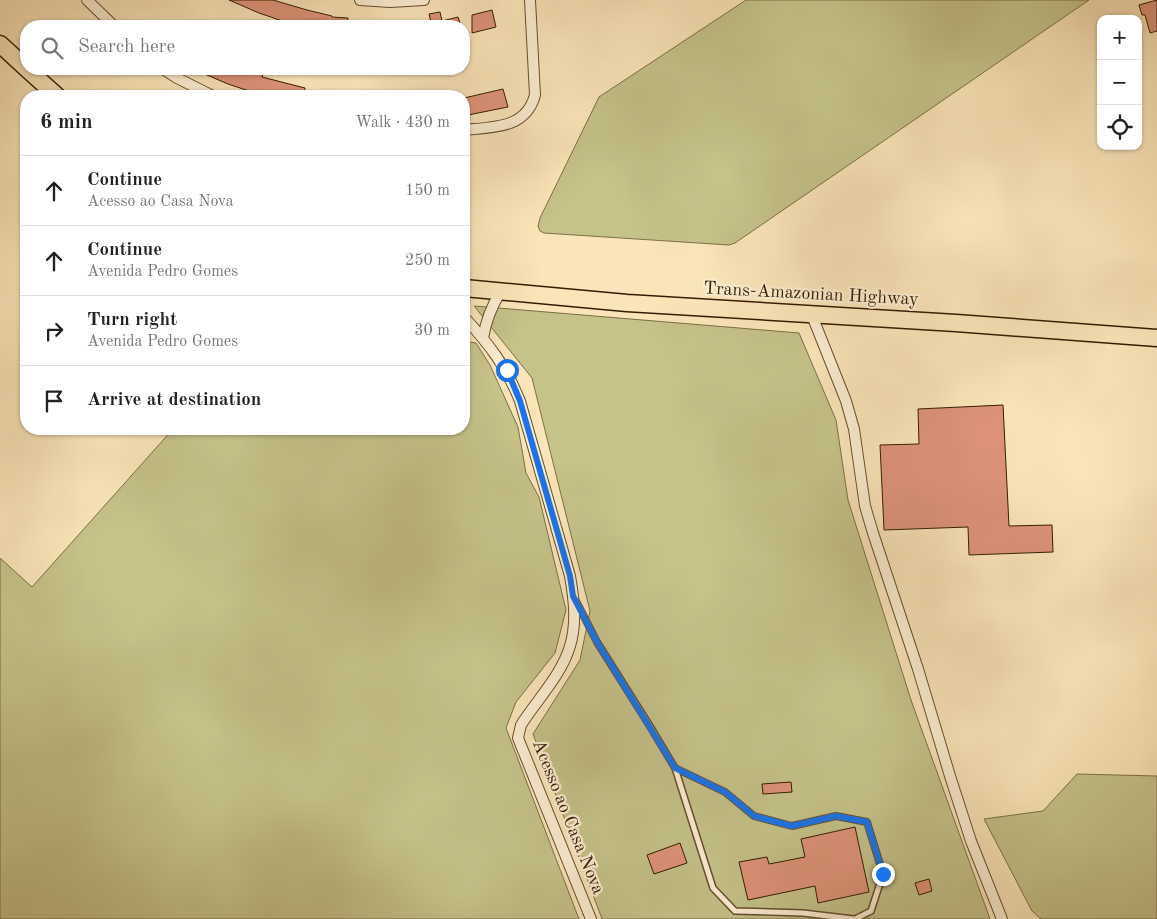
<!DOCTYPE html>
<meta charset="utf-8">
<style>
body{margin:0;font-family:"Old Standard TT",serif;background:#f2f2f2;color:#222}
.controls{position:absolute;right:15px;top:15px;display:grid;overflow:hidden;border-radius:10px;box-shadow:0 1px 4px #0004}
.controls button{width:45px;height:45px;display:grid;place-items:center;padding:0;border:0;border-bottom:1px solid #e0e0e0;background:#fff;color:#222;font:25px sans-serif}
.stop{position:absolute;width:15px;height:15px;margin:-11px;border:4px solid #1a73e8;border-radius:50%;background:#fff}
.stop.end{background:#1a73e8;border-color:#fff;box-shadow:0 1px 5px #0008}
.list{margin:0;padding:0;list-style:none}
h2{display:flex;justify-content:space-between;align-items:center;height:65px;margin:0;padding:0 20px;font-size:21px}
h2 small{font-size:16px;font-weight:400;color:#767676}
.list li{display:grid;grid-template-columns:32px 1fr auto;gap:15px;align-items:center;box-sizing:border-box;height:70px;padding:0 20px;border-top:1px solid #e0e0e0}
.list b{display:block;font-size:19px;white-space:nowrap}
.list p{margin:0;font-size:16px;white-space:nowrap;color:#767676}
.list em{font-size:16px;font-style:normal;color:#767676}
.icon{flex:none;width:28px;height:28px;fill:none;stroke:currentColor;stroke-width:2;stroke-linecap:round;stroke-linejoin:round}
.map{position:relative;flex:none;width:1157px;height:919px;overflow:hidden}
.search{position:absolute;background:#fff;box-shadow:0 1px 4px #0004;left:20px;top:20px;width:450px;height:55px;display:flex;align-items:center;gap:12px;box-sizing:border-box;padding:0 18px;border-radius:20px;color:#767676;font-size:19px}
.panel{position:absolute;background:#fff;box-shadow:0 1px 4px #0004;left:20px;top:90px;width:450px;height:345px;border-radius:20px}
.map>svg:first-child{display:block}
</style>
<div class="map">
<svg width="1157" height="919" viewBox="0 0 1157 919">
<rect width="100%" height="100%" fill="#fae5b9"/>
<filter id="stains"><feTurbulence type="fractalNoise" baseFrequency=".004" numOctaves="4"/><feColorMatrix values="0 0 0 0 .2 0 0 0 0 .09 0 0 0 0 .02 0 0 0 .5 -.17"/></filter>
<radialGradient id="worn" r=".72"><stop offset=".6" stop-color="#630" stop-opacity="0"/><stop offset="1" stop-color="#630" stop-opacity=".3"/></radialGradient>
<!-- green -->
<path fill="#c5c28a" stroke="#7c6f46" d="M746,0H1089L735,243L729,245L544,233L540,231L538,226L540,218L599,97Z
M474,306L799,333L836,420L848,500L911,700L990,919H602L533,734L580,660L590,611L532,378Z
M464,341L476,343L490,365L518,427L526,473L539,497L566,610L555,653L516,702L506,728L579,919H0V558L32,587L173,429H464Z
M1077,774L1157,776V919H1041L1032,911L984,819L1043,811Z"/>
<!-- building -->
<path fill="#de9379" stroke="#341c02" d="M229,0H273L307,10L332,16V17L348,18L347,26H297L259,13Z
M1157,0V31L1150,33L1145,15H1142L1139,5Z
M492,10L496,27L472,33V15Z
M440,12L442,21L458,17L461,26H432L429,14Z
M193,69H265L262,77L305,88L304,96H264L228,84Z
M503,89L508,107L468,115V114H464V98Z
M1003,405L1009,526L1052,525L1053,552L969,555L968,527L884,530L880,445L919,444L918,409Z
M791,782L792,792L763,794L762,784Z
M855,827L869,892L818,903L815,886L748,900L739,862L767,857L769,864L805,857L801,839Z
M680,843L687,863L654,874L647,855Z
M929,879L932,891L919,895L915,883Z"/>
<g fill="none" stroke-linecap="round" stroke-linejoin="round">
<defs>
<path id="service" d="M576,601L597,642L651,728L675,768L713,888L735,911L803,913L853,919
M675,768L725,792L754,816L792,826L836,816L867,822L883,874L871,911L855,919"/>
<path id="minor" d="M87,0L114,26
M360,0L390,2L424,0
M163,69L177,78L213,96
M464,130C493,127 526,129 535,95L530,0
M811,313L846,401L854,429L865,506L873,533L918,669L950,776L971,841L1002,919
M464,317C489,344 506,366 520,401L570,576C574,599 577,623 570,646C562,674 537,700 521,725L518,738L591,919
M483,338C486,320 491,307 501,291"/>
<path id="trunk" d="M0,44L26,68
M27,69L57,96
M464,288L627,303L956,323L1157,338"/>
</defs>
<!-- service casing -->
<use href="#service" stroke="#664e30" stroke-width="8"/>
<!-- minor casing -->
<use href="#minor" stroke="#664e30" stroke-width="12"/>
<!-- trunk casing -->
<use href="#trunk" stroke="#341c02" stroke-width="19"/>
<!-- service -->
<use href="#service" stroke="#fceed2" stroke-width="5"/>
<!-- minor -->
<use href="#minor" stroke="#fceed2" stroke-width="10"/>
<!-- trunk -->
<use href="#trunk" stroke="#fae5b9" stroke-width="16"/>
</g>
<g fill="none" stroke-linecap="round" stroke-linejoin="round">
<!-- route -->
<path stroke="#1a73e8" stroke-width="6" d="M507,370L520,401L570,576L573,596L597,642L675,768L725,792L754,816L792,826L836,816L867,822L883,874"/>
</g>
<g text-anchor="middle" dominant-baseline="central" stroke-width="4.5" stroke-linejoin="round" paint-order="stroke">
<!-- street labels -->
<g font-size="18" fill="#341c02" stroke="#fceed2">
<text transform="translate(811 294) rotate(3)">Trans-Amazonian Highway</text>
<text transform="translate(568 817) rotate(68)">Acesso ao Casa Nova</text>
</g>
</g>
<rect width="100%" height="100%" filter="url(#stains)"/>
<rect width="100%" height="100%" fill="url(#worn)"/>
</svg>
<div class="controls">
<button>+</button>
<button>−</button>
<button><svg class="icon" aria-label="locate" viewBox="0 0 24 24"><circle cx="12" cy="12" r="6"/><path d="M12 2v4M12 18v4M2 12h4M18 12h4"/></svg></button>
</div>
<div class="stop" style="left:507px;top:370px"></div>
<div class="stop end" style="left:883px;top:874px"></div>
<div class="search"><svg class="icon" aria-label="search" viewBox="0 0 24 24"><circle cx="10" cy="10" r="6"/><path d="M15 15l6 6"/></svg>Search here</div>
<section class="panel">
<h2>6 min<small>Walk · 430 m</small></h2>
<ul class="list">
<li><svg class="icon" aria-label="ahead" viewBox="0 0 24 24"><path d="M12 20V5M6 11l6-6 6 6"/></svg><div><b>Continue</b><p>Acesso ao Casa Nova</p></div><em>150 m</em></li>
<li><svg class="icon" aria-label="ahead" viewBox="0 0 24 24"><path d="M12 20V5M6 11l6-6 6 6"/></svg><div><b>Continue</b><p>Avenida Pedro Gomes</p></div><em>250 m</em></li>
<li><svg class="icon" aria-label="right" viewBox="0 0 24 24"><path d="M7 20v-9h11M14 6l5 5-5 5"/></svg><div><b>Turn right</b><p>Avenida Pedro Gomes</p></div><em>30 m</em></li>
<li><svg class="icon" aria-label="arrive" viewBox="0 0 24 24"><path d="M6 21V4h12l-3 4 3 4H6"/></svg><div><b>Arrive at destination</b></div></li>
</ul>
</section>
</div>
